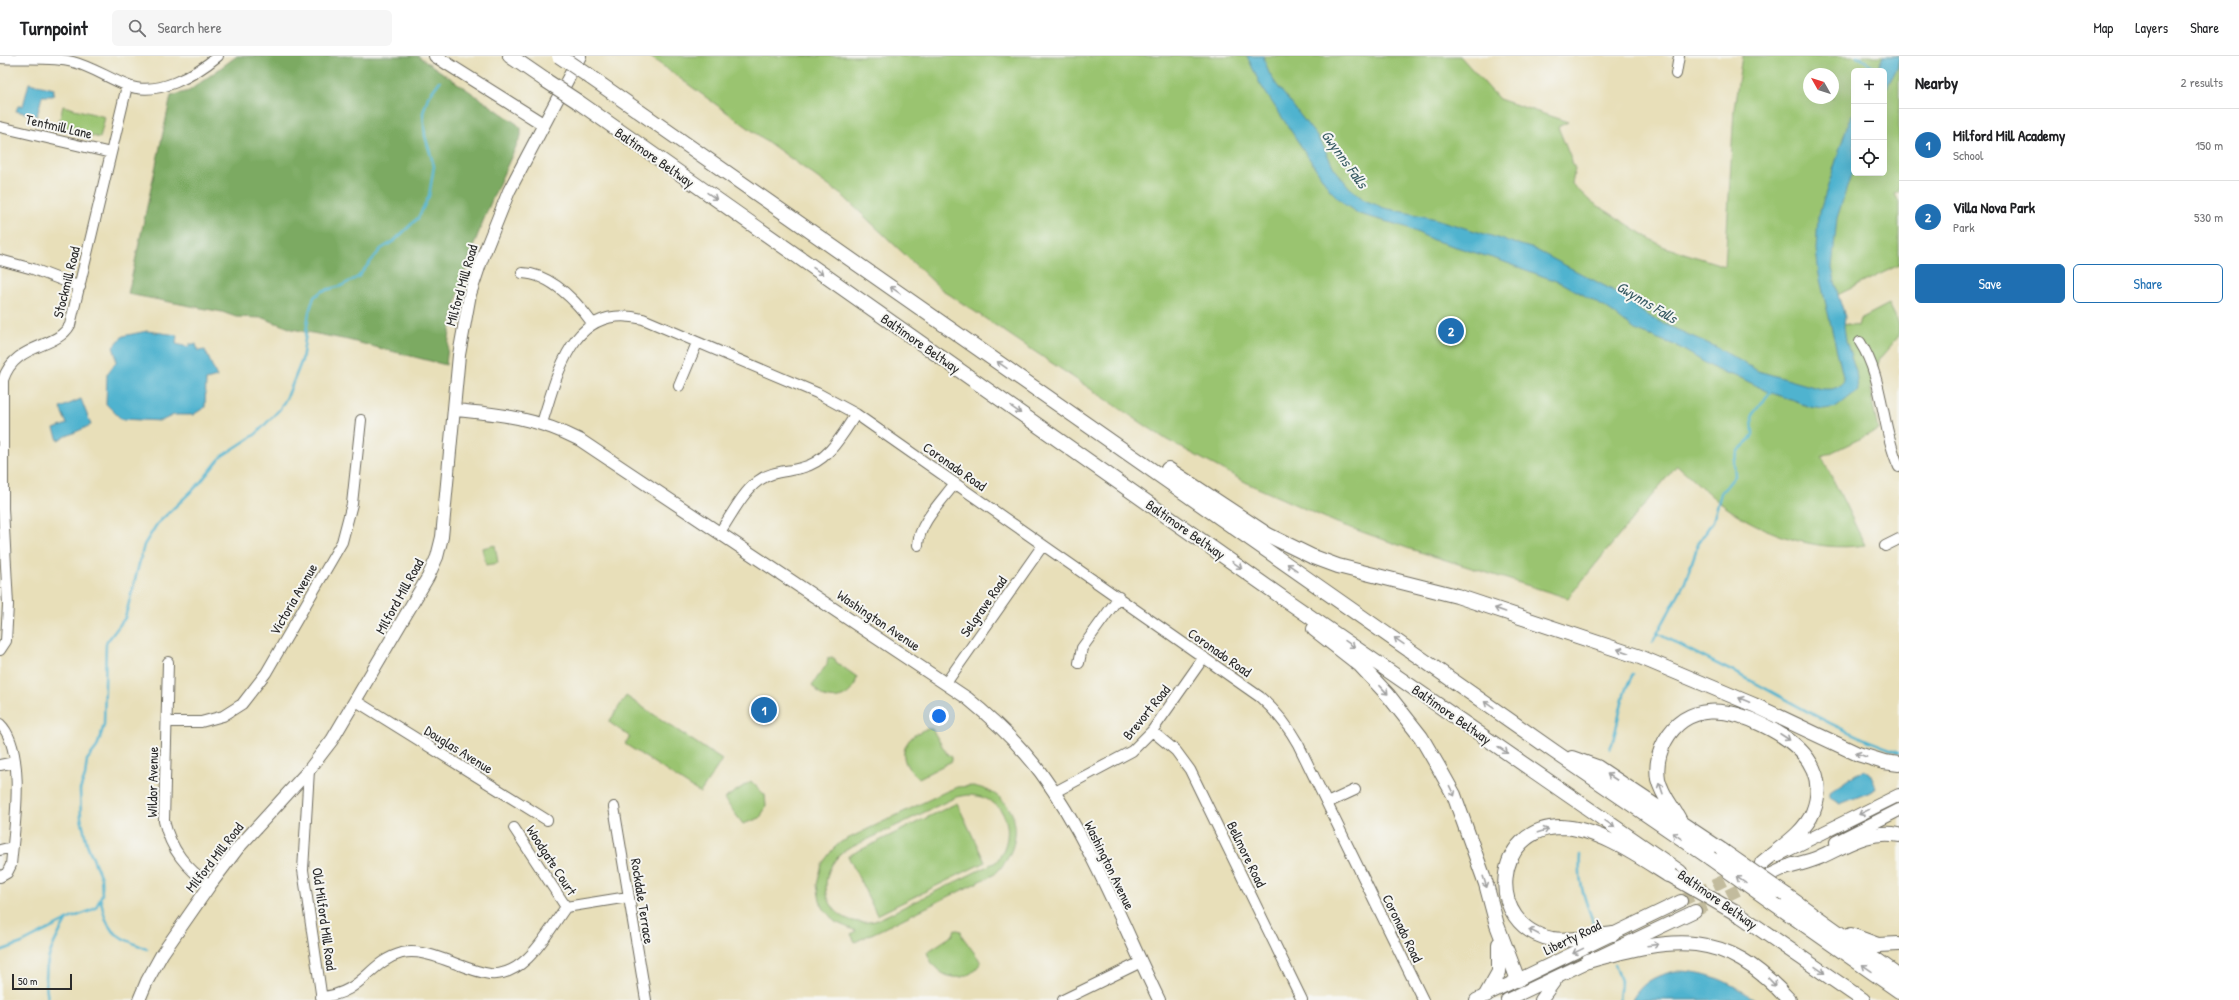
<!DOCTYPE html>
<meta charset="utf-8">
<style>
body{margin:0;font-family:"Patrick Hand",sans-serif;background:#f6f6f6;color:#202124}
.controls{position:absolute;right:12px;top:12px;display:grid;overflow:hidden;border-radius:6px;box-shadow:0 4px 16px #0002}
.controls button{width:36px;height:36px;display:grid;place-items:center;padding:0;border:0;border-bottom:1px solid #e0e0e0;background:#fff;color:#202124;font:20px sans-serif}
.compass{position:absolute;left:1803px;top:12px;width:36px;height:36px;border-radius:50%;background:#fff;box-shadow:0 4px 16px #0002;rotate:309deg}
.scale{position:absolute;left:12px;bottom:10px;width:60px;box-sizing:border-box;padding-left:4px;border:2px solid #2b2b2b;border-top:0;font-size:11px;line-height:14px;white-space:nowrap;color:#2b2b2b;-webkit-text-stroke:3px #f6f6f2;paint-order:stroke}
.you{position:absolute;left:939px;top:660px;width:14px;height:14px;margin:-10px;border:3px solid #fff;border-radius:50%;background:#1a73e8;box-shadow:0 0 0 6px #1a73e833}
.badge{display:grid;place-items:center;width:26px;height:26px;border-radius:50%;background:#1f6fb2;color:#fff;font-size:13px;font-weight:700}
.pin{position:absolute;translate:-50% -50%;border:2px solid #fff;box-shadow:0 1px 4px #0006}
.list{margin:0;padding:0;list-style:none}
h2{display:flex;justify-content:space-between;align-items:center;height:52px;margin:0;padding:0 16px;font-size:17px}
h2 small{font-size:13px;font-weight:400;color:#757577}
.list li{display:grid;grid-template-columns:26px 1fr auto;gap:12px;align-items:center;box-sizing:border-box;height:72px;padding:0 16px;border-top:1px solid #e0e0e0}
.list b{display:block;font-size:15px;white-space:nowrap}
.list p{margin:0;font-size:13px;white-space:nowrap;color:#757577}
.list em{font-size:13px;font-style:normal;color:#757577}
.actions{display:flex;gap:8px;padding:12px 16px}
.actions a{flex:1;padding:9px 0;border:1px solid #1f6fb2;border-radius:6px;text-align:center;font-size:14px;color:#1f6fb2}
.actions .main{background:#1f6fb2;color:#fff}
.icon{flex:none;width:22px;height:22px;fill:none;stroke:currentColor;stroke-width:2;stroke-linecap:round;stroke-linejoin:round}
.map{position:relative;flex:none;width:1899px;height:944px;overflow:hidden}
header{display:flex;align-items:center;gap:24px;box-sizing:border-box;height:56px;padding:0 20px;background:#fff;border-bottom:1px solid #e0e0e0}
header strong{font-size:19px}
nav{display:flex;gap:22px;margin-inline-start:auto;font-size:14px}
.search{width:280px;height:36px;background:#f6f6f6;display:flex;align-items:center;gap:10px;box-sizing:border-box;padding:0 14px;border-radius:6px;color:#757577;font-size:15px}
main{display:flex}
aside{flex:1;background:#fff}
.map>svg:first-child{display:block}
</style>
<header>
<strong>Turnpoint</strong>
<div class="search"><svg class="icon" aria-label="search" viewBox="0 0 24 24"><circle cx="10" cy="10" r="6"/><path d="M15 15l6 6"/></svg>Search here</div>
<nav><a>Map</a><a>Layers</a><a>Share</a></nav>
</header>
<main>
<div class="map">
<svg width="1899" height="944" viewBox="0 0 1899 944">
<rect width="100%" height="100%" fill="#f6f6f2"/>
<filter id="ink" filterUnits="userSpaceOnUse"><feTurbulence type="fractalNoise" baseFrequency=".025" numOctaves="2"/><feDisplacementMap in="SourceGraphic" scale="8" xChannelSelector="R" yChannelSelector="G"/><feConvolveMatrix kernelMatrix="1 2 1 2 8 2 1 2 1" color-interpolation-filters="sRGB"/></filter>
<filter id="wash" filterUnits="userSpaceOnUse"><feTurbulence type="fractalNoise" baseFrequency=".012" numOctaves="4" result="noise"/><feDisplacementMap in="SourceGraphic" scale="16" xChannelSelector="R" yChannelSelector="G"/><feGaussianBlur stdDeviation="0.9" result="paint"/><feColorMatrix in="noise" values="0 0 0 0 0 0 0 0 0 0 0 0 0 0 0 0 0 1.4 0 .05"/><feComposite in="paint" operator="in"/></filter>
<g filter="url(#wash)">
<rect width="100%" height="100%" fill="#e8dfb9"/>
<!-- green -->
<path fill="#9ac470" stroke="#62784e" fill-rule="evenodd" d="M649,0H1460L1499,43L1568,66L1558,71L1575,113L1572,128L1589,144L1662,190L1725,210L1734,53L1742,0H1899V136L1895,138L1899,146V209L1825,245L1843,267L1858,270L1860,263L1889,248L1899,268V280L1880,302L1870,334L1878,374L1822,401L1865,489C1815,497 1761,477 1720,447C1705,435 1691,421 1677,409L1568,542L1407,492L1337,467L1251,429L1167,384L941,233L844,141ZM1854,15H1884V117H1854ZM1809,18H1833V42H1809Z
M63,50L105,61L100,82L58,71Z
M495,489L498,507L486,509L482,492Z
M832,601L835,603L836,606L857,621C854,639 838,647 822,640L812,629L827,608L828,602Z
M626,640L722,704L700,737L625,688L630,681L609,666Z
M926,673H932L947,698L952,701V705L919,722C895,706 901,682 926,673Z
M751,725L765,739L766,750L760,762L743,768L724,743Z
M973,730C1021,739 1028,786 995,818L855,886L851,878L856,875L835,866L824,853L820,845L817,829L822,808L833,793L841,786L945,736L957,731ZM968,739C1006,740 1019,777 996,806L875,865C828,875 808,821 846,794L956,741Z
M957,747L985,806L877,859L848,800Z
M955,873L961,875L962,880L981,906C967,931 935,924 927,896L953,879Z"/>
<!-- forest -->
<path fill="#7baa62" stroke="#536a46" d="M237,0H418L517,68L521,72V80C495,135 469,192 455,252C450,270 448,290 446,309L348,284L292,273L263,262L236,261L222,256L128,238L171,40L189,35Z"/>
<!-- water -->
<path fill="#50b3cf" stroke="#3e6f7d" d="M1247,0H1263L1269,17L1276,28L1321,86L1334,112L1349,131L1364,144L1384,152L1432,162L1534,193L1620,238L1642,256L1662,267L1714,290L1758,315L1821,333H1832L1838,331L1844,325L1819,219L1816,194L1818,161L1848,67L1854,56V110L1837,162L1832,212L1838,239L1845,261L1844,270L1846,285L1856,315L1858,334L1837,351L1824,353L1810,351L1769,336L1741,322L1717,314L1677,290L1635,274L1606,252L1564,228L1499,204L1433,184L1406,171L1359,158L1344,148L1330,134L1260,28Z
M1883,0H1899L1897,12L1884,37V15H1877Z
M29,27L54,33L53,40H42L37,60L16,55L18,50H23Z
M147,275L177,279L176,288L189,291V288H196L198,295L205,294L217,321L206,324L205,351L193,359H174L161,365L121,363L106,348L107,318L116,306V300L113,291L123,280Z
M81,343L91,369L58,384L54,373L67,368L60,352Z
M1865,714L1870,718L1876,731L1873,735L1840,748L1830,742V736L1857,717Z
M1676,915C1709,915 1729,926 1756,944H1632C1642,926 1656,919 1676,915Z"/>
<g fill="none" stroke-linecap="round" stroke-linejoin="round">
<!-- stream -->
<path stroke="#50b3cf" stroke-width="2.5" d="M1857,0L1881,15
M1657,577C1691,596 1727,612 1761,630C1806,655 1850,680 1899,696
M1652,587L1685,526L1699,486L1713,465L1721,437L1735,420L1734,407L1738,395L1750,384L1753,378L1752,359L1771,335
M1610,693C1620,668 1619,641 1633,618
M1580,799C1578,828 1584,841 1594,868
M101,844C107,880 116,879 147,893
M0,895L22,887L71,862L90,855L96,851L99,845L102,838L101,822L87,788L81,762L80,734L85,720L87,704L97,691L104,669L106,587L125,562L144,489L157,468L199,428L222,400L256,378L280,353L288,339L302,304L309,256L314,241L322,235L341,230L358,221L381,193L394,185L418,162L429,140L434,110L425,80L423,57L428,41L440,25
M1615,908L1621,925L1619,944
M48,944C42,910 49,894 66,865"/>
</g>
</g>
<g filter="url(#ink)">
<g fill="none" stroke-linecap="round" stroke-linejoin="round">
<!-- major-tunnel -->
<path stroke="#c2bb9d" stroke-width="12" stroke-dasharray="12 6" stroke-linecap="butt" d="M1681,845L1742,816
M1695,855L1755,826"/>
<defs>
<path id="minor" d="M0,2C24,4 48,0 73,6C92,11 108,22 126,29C157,42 195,19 218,0
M1676,18L1679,0
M0,71L111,97
M0,204L33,213L80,231
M522,217C551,218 577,246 593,268
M1860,286C1884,323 1881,371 1899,411
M679,330L697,287
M542,367C558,317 572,245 643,263L817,337L856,358L1260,641C1276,655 1288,670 1298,688L1423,944
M720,476C731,460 742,437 758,425C771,415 786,416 801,412C828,406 842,379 856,358
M918,489C919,467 942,445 955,427
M1885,490L1899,483
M0,594L6,585L8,549L3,452V324C15,286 56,294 70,269L127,30
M168,606L164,765C171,794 186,812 210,829
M1079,607L1082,592L1119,541
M946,627L1043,489
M356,645L547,764
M167,666H201L223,660L242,648L266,617L342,486L352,448L361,364
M0,668C27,694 14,773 11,809L7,817L0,821
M1152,675L1176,695L1190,714L1302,944
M0,709L15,706
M309,714L303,814L322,944
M1055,736L1132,695L1152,675L1204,601
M1327,747L1355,734
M614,751L646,944
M514,772L566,851
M0,794L12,791
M321,941C363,938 368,906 402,897C417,894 432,899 446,904C460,909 475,916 490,918C526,921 548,875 566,851L628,841
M1063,944L1141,906"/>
<path id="major" d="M435,0L543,68
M454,354C501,358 537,362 580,384L967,642C994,664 1020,689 1041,717C1090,784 1123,870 1159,944
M1836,786L1899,754
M1778,799L1899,739
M1770,819L1793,808
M139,944L147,925L162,898L210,829L238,792L309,714L332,684L428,521L437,501L442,481L459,299L470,238L481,205L509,135L580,0
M1476,944L1681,845
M1507,944L1695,855
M1541,944L1557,922"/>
<path id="highway" d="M510,0L545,24
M590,21L1555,696L1710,802
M577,45L1283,542L1680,816
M1168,413L1268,479L1311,500L1338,510L1457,540L1640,601L1754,649L1858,698L1884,706L1899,708
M1314,573L1360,609L1388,639L1421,681L1439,712L1454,739L1472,789L1486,828L1497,869L1518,924
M1572,702L1597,711L1723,795
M1680,765C1673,751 1662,740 1658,723C1656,710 1659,696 1665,685C1687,645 1729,652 1763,669C1798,686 1830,713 1813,756C1804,778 1779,792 1762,807
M1785,812C1796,808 1809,806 1820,801C1846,789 1870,773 1899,779
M1786,839L1899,920
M1772,846L1899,935
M1741,860L1863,944
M1613,878C1594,880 1571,886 1552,883C1484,870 1493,771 1561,771C1598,772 1638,800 1668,819
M1851,879L1878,889L1899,888
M1588,905C1674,881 1723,871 1789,944
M1486,939L1499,916V888"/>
</defs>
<!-- minor casing -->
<use href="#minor" stroke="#6d6a5d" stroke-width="12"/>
<!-- major casing -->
<use href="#major" stroke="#6d6a5d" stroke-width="14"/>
<!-- highway casing -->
<use href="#highway" stroke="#6d6a5d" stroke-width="16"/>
<!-- minor -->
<use href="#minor" stroke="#fff" stroke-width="10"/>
<!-- major -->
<use href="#major" stroke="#fff" stroke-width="12"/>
<!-- highway -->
<use href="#highway" stroke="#fff" stroke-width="14"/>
<defs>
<path id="highway-bridge" d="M559,0L590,21
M545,24L577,45
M1723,795L1786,839
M1710,802L1772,846
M1672,820L1741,860"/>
</defs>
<!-- highway-bridge casing -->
<use href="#highway-bridge" stroke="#6d6a5d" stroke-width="16" stroke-linecap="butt"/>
<!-- highway-bridge -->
<use href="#highway-bridge" stroke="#fff" stroke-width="14"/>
</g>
<!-- one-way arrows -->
<defs><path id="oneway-shaft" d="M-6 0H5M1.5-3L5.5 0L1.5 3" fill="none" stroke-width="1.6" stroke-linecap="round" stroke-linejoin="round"/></defs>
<g stroke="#a0a0a0">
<use href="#oneway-shaft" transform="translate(712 140) rotate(35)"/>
<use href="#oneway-shaft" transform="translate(818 215) rotate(35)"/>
<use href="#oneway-shaft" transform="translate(895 234) rotate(-145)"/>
<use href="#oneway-shaft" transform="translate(1002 309) rotate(-145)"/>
<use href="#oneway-shaft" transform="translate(1016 354) rotate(35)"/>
<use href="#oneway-shaft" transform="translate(1237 509) rotate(35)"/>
<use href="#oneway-shaft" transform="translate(1292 511) rotate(-145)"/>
<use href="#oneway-shaft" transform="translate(1500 554) rotate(-161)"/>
<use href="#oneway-shaft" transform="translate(1399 585) rotate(-145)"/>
<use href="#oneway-shaft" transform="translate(1350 588) rotate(35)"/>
<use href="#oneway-shaft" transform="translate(1623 595) rotate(-161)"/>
<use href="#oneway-shaft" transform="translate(1384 634) rotate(47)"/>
<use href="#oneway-shaft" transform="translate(1744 644) rotate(-157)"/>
<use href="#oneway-shaft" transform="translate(1489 649) rotate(-145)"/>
<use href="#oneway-shaft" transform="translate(1785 681) rotate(33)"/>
<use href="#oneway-shaft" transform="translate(1503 694) rotate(35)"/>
<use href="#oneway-shaft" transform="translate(1861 699) rotate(-160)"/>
<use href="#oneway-shaft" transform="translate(1612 721) rotate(-147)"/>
<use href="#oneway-shaft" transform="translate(1661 732) rotate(-109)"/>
<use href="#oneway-shaft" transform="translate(1452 735) rotate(64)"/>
<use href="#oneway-shaft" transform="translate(1864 756) rotate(154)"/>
<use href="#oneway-shaft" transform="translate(1610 768) rotate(35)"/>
<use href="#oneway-shaft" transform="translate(1543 775) rotate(-18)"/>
<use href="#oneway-shaft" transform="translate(1677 780) rotate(-146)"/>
<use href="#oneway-shaft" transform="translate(1741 824) rotate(-145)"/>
<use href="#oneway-shaft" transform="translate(1485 826) rotate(72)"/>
<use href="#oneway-shaft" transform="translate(1534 876) rotate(-152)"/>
<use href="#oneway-shaft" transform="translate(1653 889) rotate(-7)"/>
<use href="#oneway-shaft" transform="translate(1578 895) rotate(154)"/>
<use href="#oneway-shaft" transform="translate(1867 912) rotate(-145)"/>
<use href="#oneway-shaft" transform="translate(1820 914) rotate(35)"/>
<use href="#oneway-shaft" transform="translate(1772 926) rotate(46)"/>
</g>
</g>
<g text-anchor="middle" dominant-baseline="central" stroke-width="4" stroke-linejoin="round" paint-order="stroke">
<!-- street labels -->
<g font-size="14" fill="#2b2b2b" stroke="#f6f6f2">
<text transform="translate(59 70) rotate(13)">Tentmill Lane</text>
<text transform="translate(655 101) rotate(35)">Baltimore Beltway</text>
<text transform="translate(66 226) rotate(-76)">Stockmill Road</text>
<text transform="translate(461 229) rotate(-74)">Milford Mill Road</text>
<text transform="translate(921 287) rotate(35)">Baltimore Beltway</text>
<text transform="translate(955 410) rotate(35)">Coronado Road</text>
<text transform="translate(1186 473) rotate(35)">Baltimore Beltway</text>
<text transform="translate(399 540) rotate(-61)">Milford Mill Road</text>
<text transform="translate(293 543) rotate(-60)">Victoria Avenue</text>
<text transform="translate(983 550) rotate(-55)">Selgrave Road</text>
<text transform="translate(879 564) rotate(34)">Washington Avenue</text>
<text transform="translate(1220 596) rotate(35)">Coronado Road</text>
<text transform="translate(1146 656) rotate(-51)">Brevort Road</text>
<text transform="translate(1452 658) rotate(35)">Baltimore Beltway</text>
<text transform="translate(459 693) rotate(32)">Douglas Avenue</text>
<text transform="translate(152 726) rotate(-89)">Wildor Avenue</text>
<text transform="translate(1247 798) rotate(64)">Bellmore Road</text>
<text transform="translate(214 801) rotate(-52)">Milford Mill Road</text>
<text transform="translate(552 804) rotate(57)">Woodgate Court</text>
<text transform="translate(1110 809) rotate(64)">Washington Avenue</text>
<text transform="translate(1718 843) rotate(35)">Baltimore Beltway</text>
<text transform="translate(643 845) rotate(81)">Rockdale Terrace</text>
<text transform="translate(325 863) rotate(82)">Old Milford Mill Road</text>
<text transform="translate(1403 872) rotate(64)">Coronado Road</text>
<text transform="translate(1572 881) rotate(-26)">Liberty Road</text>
</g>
<!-- water labels -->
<g font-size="15" font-style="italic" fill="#385b64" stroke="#f6f6f2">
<text transform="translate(1345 103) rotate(54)">Gwynns Falls</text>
<text transform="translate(1647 246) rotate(31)">Gwynns Falls</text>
</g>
</g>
</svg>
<div class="controls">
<button>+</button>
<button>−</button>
<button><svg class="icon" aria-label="locate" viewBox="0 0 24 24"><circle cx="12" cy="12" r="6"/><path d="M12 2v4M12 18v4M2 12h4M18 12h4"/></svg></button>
</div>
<svg class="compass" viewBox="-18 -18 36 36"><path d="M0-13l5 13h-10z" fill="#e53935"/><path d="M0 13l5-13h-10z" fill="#757577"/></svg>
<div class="scale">50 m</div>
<div class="you"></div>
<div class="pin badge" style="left:764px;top:654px">1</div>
<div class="pin badge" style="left:1451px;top:275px">2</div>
</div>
<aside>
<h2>Nearby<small>2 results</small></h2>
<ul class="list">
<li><span class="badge">1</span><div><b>Milford Mill Academy</b><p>School</p></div><em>150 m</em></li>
<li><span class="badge">2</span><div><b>Villa Nova Park</b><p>Park</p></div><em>530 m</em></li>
</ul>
<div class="actions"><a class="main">Save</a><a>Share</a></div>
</aside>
</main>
